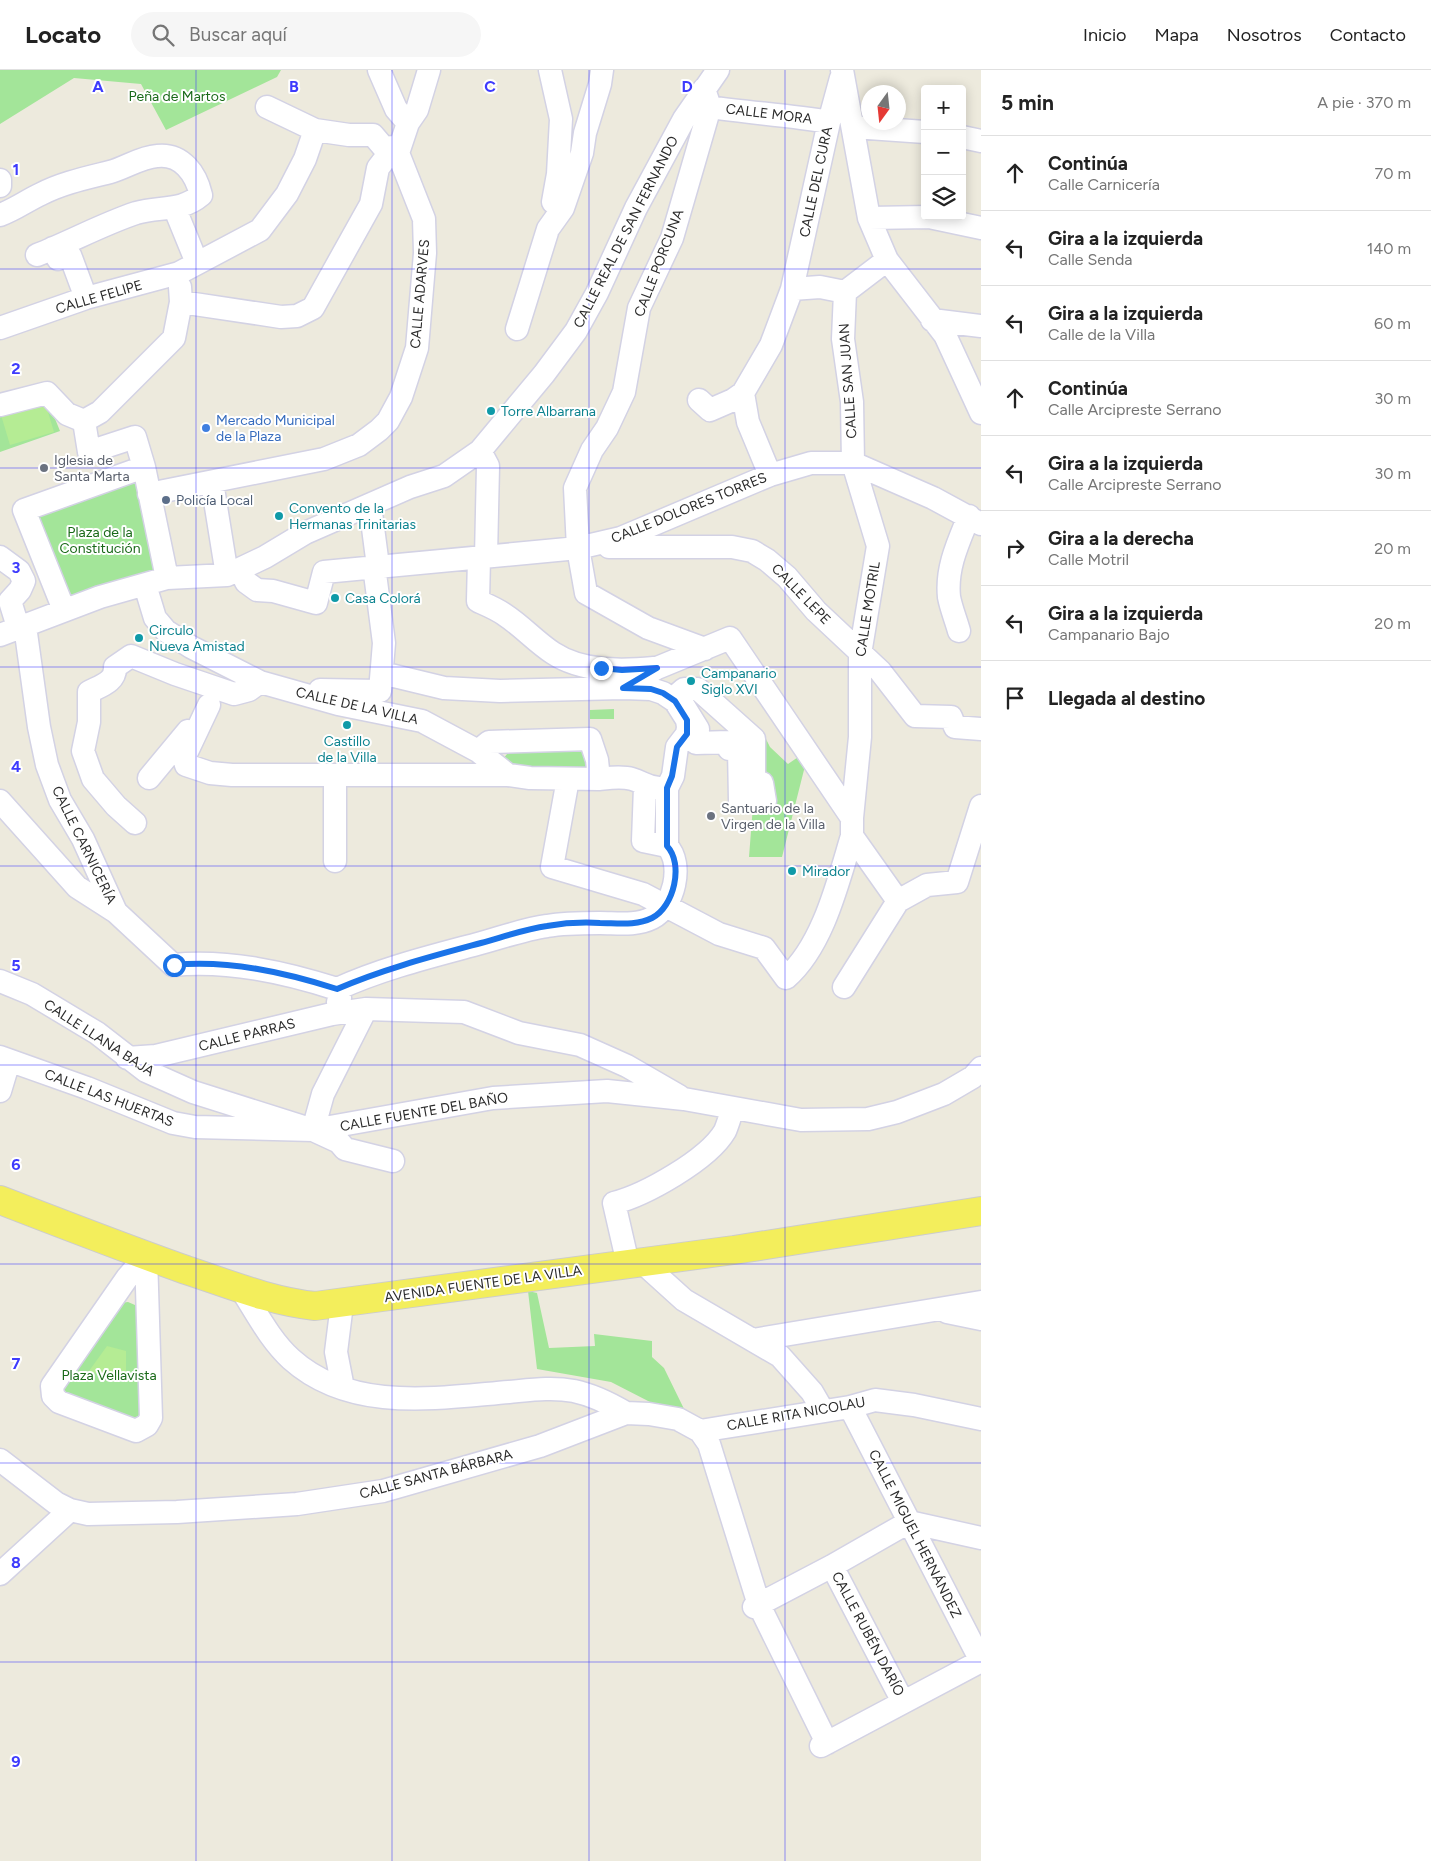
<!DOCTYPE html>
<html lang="es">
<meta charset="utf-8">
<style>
body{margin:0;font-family:Figtree,sans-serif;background:#f6f6f6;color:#222}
.controls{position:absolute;right:15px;top:15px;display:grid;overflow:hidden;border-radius:5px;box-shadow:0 2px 12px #0003}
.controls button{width:45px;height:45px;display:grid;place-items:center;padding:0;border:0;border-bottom:1px solid #e0e0e0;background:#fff;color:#222;font:25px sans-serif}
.compass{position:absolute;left:861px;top:15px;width:45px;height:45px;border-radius:50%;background:#fff;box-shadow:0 2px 12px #0003;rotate:195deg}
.stop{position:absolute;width:15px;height:15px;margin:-11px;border:4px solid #1a73e8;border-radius:50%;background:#fff}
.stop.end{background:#1a73e8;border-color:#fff;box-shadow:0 1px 5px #0008}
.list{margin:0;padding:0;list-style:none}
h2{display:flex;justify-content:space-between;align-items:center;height:65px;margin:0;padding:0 20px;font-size:21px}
h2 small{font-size:16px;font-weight:400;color:#767676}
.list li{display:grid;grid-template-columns:32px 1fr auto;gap:15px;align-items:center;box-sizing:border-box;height:75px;padding:0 20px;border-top:1px solid #e0e0e0}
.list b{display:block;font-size:19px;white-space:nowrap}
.list p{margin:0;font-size:16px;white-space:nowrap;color:#767676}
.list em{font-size:16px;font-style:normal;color:#767676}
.icon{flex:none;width:28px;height:28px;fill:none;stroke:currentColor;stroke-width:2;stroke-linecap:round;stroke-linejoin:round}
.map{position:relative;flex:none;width:981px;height:1791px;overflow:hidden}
header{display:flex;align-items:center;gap:30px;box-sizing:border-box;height:70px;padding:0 25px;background:#fff;border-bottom:1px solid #e0e0e0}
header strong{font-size:24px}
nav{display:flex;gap:28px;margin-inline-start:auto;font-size:18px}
.search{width:350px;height:45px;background:#f6f6f6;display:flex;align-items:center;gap:12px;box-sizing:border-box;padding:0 18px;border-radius:28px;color:#767676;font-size:19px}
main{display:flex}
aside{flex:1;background:#fff}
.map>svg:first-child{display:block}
</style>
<header>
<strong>Locato</strong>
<div class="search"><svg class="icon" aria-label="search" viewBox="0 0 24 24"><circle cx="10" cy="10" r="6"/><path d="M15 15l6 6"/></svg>Buscar aquí</div>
<nav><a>Inicio</a><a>Mapa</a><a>Nosotros</a><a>Contacto</a></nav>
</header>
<main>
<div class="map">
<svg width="981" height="1791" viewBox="0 0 981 1791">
<rect width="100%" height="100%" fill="#edeadd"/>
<!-- green -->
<path fill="#a3e599" d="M0,0H281L277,7L166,60L141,14L74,8L0,54Z
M47,329L60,361L0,382V340Z
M144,397L167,508L64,540L24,440Z
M614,639V649H590V640Z
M765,667L770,677L788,694L804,683L806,692L782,787H749L758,671Z
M511,679H586L585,699H514L503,689Z
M528,1221L537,1223L549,1278L595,1276L594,1264L652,1271V1287L664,1298L686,1343L650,1332L611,1312L537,1299Z
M128,1232L135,1235L141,1241L146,1336L137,1351L61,1321L120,1233Z"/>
<!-- pitch -->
<path fill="#b5ec94" d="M45,332L54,362L10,375L1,345Z
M107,1276L126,1281V1312L89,1301Z"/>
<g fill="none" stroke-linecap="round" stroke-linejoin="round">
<defs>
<path id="minor" d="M379,0L396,39L408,53
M550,0L561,49L558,104L553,132
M842,0L869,148L887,190L945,265L981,343
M704,19L710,37L672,168L639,238L624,322L607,358L592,380L575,418L578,478L586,523L648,558L705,579
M710,37C749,43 789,45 829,52
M854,57L925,62
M962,67L981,71
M398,83L408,53L417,40L429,0
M0,110V116
M175,139L197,193
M0,145C16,139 26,131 41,124C62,113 86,108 110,102C125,98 141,87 157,86C182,83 196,104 201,125C181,142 160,136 136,143C103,154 70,172 37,185
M869,148L929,147L981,158
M53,178L58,189L70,185L86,228
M792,219L829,52L841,8
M181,232L281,247L297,246L313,238L371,134L378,98L394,77
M932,250L981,256
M0,258L86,228L179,203L260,160L287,124L305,89L315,60
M517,259L548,159L563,138L582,83L585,63L600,14L602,0
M699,330L710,340L733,330L743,323
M0,335L47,323L67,344L84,351
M480,381L488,396L486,487
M144,397L135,367L89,382L84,351L100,342L174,268L181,232L180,217
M770,405L748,352L743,323L771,275L792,219L820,217L845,222
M212,412L227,505
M149,424L324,389L359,375L379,360L388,351L401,327L417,278L425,183L424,149L398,83L394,77L384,78L373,65H349L315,60L267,37
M370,435L378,496
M609,477H732L752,481L767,490L787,507L816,541L880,601L915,646L951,647L955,657L981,659
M0,487L19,501L24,511L20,520L10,531L18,557
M479,488L478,531C487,535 497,539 505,545C522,556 536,572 553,583C582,602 621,601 654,598
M240,499L246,512L257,520L273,521L316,533L324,502L578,478L621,468L770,405L811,393H853L933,428L981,454
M145,515L155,548L166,561L191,577L260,612L338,634L422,651L478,681L508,705L530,708L599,709L597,690L590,669L489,672L478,681
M64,540L24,440L144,397L167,508
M25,556L39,657L47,695L60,730L83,769L116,842L173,895C229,890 284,902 337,919
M959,561C956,550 951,538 949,527C946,498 958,473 969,446
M0,565L100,527L167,508L227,505L265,487L305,463L410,417L444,406L480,381L544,304L576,261L597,223L636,138L684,49L718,0
M382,603L444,618L500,621L623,618L651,619L663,623L675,631L687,650L688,657L687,664L677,677L673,706L667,718V776L643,771L645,717
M623,618L657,598L730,568L852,748
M684,619H698L754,669V713H762L765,731H740L739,679H729V672L696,673L698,659L677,625Z
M320,620L380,621L384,573L374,496
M209,635L184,688L186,695L210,703L232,705H508
M149,708L188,661
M568,709L552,797L643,824L719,864L764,878L786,908C823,876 838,812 852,766L898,831
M599,709C609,708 621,706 632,709C643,712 645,717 659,718
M0,731L77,817L116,842
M135,753L116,736L93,709L83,681L89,652V622C100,616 116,612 115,597L131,586L175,604L234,624L249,620L260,612
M852,766V748L860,667V584L878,476L853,393L852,332L843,269L845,222L887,190
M335,791V706
M0,911L32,924L97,963L146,1001L193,1022L313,1060L493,1028L607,1021L684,1029L801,1050L868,1049L897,1042L944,1024L973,1007L981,998
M844,917L898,831L927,815L957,812L981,736
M338,932L340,928L337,919C383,898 433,886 481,873C503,867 525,859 547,856C564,853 583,853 600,853C617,853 636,856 652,848C674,837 684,794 667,776
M0,987L87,1018L173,1053L195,1057L313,1060L339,1072L345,1079L393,1091
M127,988L156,986L332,944L366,939L464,942L519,963L580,975L627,996L679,1026
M0,1021L9,991
M313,1060L323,1024L366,939
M146,1186L151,1348L147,1355L136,1361L59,1332L53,1326L52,1316L127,1208Z
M642,1192L684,1230L780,1286L812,1322L823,1341
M628,1194L614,1133C645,1125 708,1090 725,1061C728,1054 730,1046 733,1039
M241,1219C256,1242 270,1270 291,1289C351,1343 437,1328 509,1322C531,1320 552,1317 574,1321C593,1325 609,1333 626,1343
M342,1234L336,1282L343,1318
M947,1242L981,1249
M753,1270L981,1232
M850,1337L981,1591
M700,1361L850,1337L875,1330L914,1335L981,1349
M0,1390L56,1433L70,1440L88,1444L177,1442L297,1434L383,1421L540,1376L626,1343L649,1344L678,1349L700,1361L709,1374L759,1535L827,1673
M832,1496L903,1632
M0,1504L70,1440
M754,1537L832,1496L909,1452L981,1468
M821,1676L981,1591"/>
<path id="major" d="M0,1130C62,1154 124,1178 186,1200C229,1214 269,1231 315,1236L734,1180L981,1141"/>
</defs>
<!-- minor casing -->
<use href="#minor" stroke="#d3d2e4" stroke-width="25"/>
<!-- major casing -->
<use href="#major" stroke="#ccc" stroke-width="30"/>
<!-- minor -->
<use href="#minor" stroke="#fff" stroke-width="22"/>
<!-- major -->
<use href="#major" stroke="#f3ee5c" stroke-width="28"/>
</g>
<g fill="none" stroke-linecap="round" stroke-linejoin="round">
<!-- route -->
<path stroke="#1a73e8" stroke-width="6" d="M174,895C229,890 284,902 337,919C383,899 433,886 481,873C503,867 525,859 547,856C564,853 583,852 600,853C617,853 636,856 652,848C674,837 684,794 667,776V718L672,706L677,677L687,664V650L675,631L663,623L651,619L623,618L657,598L622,600L601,598"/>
</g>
<!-- grid -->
<path fill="none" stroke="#3e3bfd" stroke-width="1" stroke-opacity="0.55" d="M196,0V1791M392,0V1791M589,0V1791M785,0V1791M0,199H981M0,398H981M0,597H981M0,796H981M0,995H981M0,1194H981M0,1393H981M0,1592H981"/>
<!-- markers -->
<g fill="#0f9aa8" stroke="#fff" stroke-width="2">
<circle cx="491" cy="341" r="5"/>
<circle cx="279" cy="446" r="5"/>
<circle cx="335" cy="528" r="5"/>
<circle cx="139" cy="568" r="5"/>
<circle cx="691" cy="611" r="5"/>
<circle cx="347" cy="655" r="5"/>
<circle cx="792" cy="801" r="5"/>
</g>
<circle fill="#3f7fe0" stroke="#fff" stroke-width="2" cx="206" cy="358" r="5"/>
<g fill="#6b7280" stroke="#fff" stroke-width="2">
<circle cx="44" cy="398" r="5"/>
<circle cx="711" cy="746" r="5"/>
</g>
<circle fill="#5c6f8a" stroke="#fff" stroke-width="2" cx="166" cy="430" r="5"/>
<g text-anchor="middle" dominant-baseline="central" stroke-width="4" stroke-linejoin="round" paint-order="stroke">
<!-- park labels -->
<g font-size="14" fill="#1a6a19" stroke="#fff">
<text x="177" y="26">Peña de Martos</text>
<text x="100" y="462">Plaza de la<tspan x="100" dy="16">Constitución</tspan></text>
<text x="109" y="1305">Plaza Vellavista</text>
</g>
<!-- street labels -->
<g font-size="14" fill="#2b2b2b" stroke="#fff">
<text transform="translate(769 44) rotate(7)">CALLE MORA</text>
<text transform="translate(816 112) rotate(-78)">CALLE DEL CURA</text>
<text transform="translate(626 162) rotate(-63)">CALLE REAL DE SAN FERNANDO</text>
<text transform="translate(659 193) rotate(-69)">CALLE PORCUNA</text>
<text transform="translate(420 224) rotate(-85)">CALLE ADARVES</text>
<text transform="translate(99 227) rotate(-16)">CALLE FELIPE</text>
<text transform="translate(848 311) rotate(-94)">CALLE SAN JUAN</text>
<text transform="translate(689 438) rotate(-22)">CALLE DOLORES TORRES</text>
<text transform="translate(801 524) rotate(46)">CALLE LEPE</text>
<text transform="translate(868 539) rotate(-81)">CALLE MOTRIL</text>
<text transform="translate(357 636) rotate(13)">CALLE DE LA VILLA</text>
<text transform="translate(84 775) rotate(64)">CALLE CARNICERÍA</text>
<text transform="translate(247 965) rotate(-14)">CALLE PARRAS</text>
<text transform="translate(99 968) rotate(33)">CALLE LLANA BAJA</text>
<text transform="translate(109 1028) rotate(21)">CALLE LAS HUERTAS</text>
<text transform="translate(424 1042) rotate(-10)">CALLE FUENTE DEL BAÑO</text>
<text transform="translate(483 1214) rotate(-8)">AVENIDA FUENTE DE LA VILLA</text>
<text transform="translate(796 1344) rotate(-10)">CALLE RITA NICOLAU</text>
<text transform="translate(436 1404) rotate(-15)">CALLE SANTA BÁRBARA</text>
<text transform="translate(915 1464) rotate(63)">CALLE MIGUEL HERNÁNDEZ</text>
<text transform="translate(868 1564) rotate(62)">CALLE RUBÉN DARÍO</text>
</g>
<!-- culture labels -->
<g font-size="14" fill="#0d838f" stroke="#fff" text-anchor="start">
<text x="501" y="341">Torre Albarrana</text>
<text x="289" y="438">Convento de la<tspan x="289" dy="16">Hermanas Trinitarias</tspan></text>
<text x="345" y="528">Casa Colorá</text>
<text x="149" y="560">Circulo<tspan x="149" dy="16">Nueva Amistad</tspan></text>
<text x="701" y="603">Campanario<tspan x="701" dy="16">Siglo XVI</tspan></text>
<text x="347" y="671" text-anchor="middle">Castillo<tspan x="347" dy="16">de la Villa</tspan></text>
<text x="802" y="801">Mirador</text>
</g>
<!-- shop labels -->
<g font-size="14" fill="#366cbe" stroke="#fff" text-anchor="start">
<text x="216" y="350">Mercado Municipal<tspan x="216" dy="16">de la Plaza</tspan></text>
</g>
<!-- worship labels -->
<g font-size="14" fill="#5b616d" stroke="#fff" text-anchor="start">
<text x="54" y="390">Iglesia de<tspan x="54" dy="16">Santa Marta</tspan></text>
<text x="721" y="738">Santuario de la<tspan x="721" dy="16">Virgen de la Villa</tspan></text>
</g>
<!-- service labels -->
<g font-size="14" fill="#4e5e75" stroke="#fff" text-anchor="start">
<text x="176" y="430">Policía Local</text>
</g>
</g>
<g font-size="16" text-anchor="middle" font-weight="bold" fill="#3e3bfd" stroke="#fff" stroke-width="4" stroke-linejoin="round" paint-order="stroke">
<text x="98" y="22">A</text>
<text x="294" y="22">B</text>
<text x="490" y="22">C</text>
<text x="687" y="22">D</text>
<text x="16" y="105">1</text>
<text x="16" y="304">2</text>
<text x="16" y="503">3</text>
<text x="16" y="702">4</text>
<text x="16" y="901">5</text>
<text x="16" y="1100">6</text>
<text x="16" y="1299">7</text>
<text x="16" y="1498">8</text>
<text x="16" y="1697">9</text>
</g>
</svg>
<div class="controls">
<button>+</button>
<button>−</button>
<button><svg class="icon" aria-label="layers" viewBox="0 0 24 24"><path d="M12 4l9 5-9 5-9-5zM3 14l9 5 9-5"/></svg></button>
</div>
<svg class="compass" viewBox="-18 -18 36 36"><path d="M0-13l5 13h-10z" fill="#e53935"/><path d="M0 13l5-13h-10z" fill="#767676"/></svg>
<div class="stop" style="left:174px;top:895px"></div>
<div class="stop end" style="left:601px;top:598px"></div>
</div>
<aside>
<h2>5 min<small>A pie · 370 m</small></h2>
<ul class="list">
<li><svg class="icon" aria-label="ahead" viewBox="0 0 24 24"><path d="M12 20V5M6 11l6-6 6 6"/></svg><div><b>Continúa</b><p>Calle Carnicería</p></div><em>70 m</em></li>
<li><svg class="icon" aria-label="left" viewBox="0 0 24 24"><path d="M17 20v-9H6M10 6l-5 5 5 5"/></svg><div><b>Gira a la izquierda</b><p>Calle Senda</p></div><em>140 m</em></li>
<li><svg class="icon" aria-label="left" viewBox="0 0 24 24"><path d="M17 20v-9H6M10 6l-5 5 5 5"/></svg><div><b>Gira a la izquierda</b><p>Calle de la Villa</p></div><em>60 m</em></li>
<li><svg class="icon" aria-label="ahead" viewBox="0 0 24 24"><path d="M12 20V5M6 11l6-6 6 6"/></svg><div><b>Continúa</b><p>Calle Arcipreste Serrano</p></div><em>30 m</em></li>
<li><svg class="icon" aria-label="left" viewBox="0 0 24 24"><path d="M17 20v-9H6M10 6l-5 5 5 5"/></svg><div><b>Gira a la izquierda</b><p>Calle Arcipreste Serrano</p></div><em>30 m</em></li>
<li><svg class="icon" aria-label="right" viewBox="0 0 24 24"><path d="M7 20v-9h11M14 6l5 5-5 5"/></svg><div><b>Gira a la derecha</b><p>Calle Motril</p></div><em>20 m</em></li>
<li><svg class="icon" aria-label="left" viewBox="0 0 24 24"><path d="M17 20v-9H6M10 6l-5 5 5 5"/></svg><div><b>Gira a la izquierda</b><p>Campanario Bajo</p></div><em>20 m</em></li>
<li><svg class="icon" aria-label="arrive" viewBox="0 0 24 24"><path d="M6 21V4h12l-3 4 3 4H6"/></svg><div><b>Llegada al destino</b></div></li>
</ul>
</aside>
</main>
